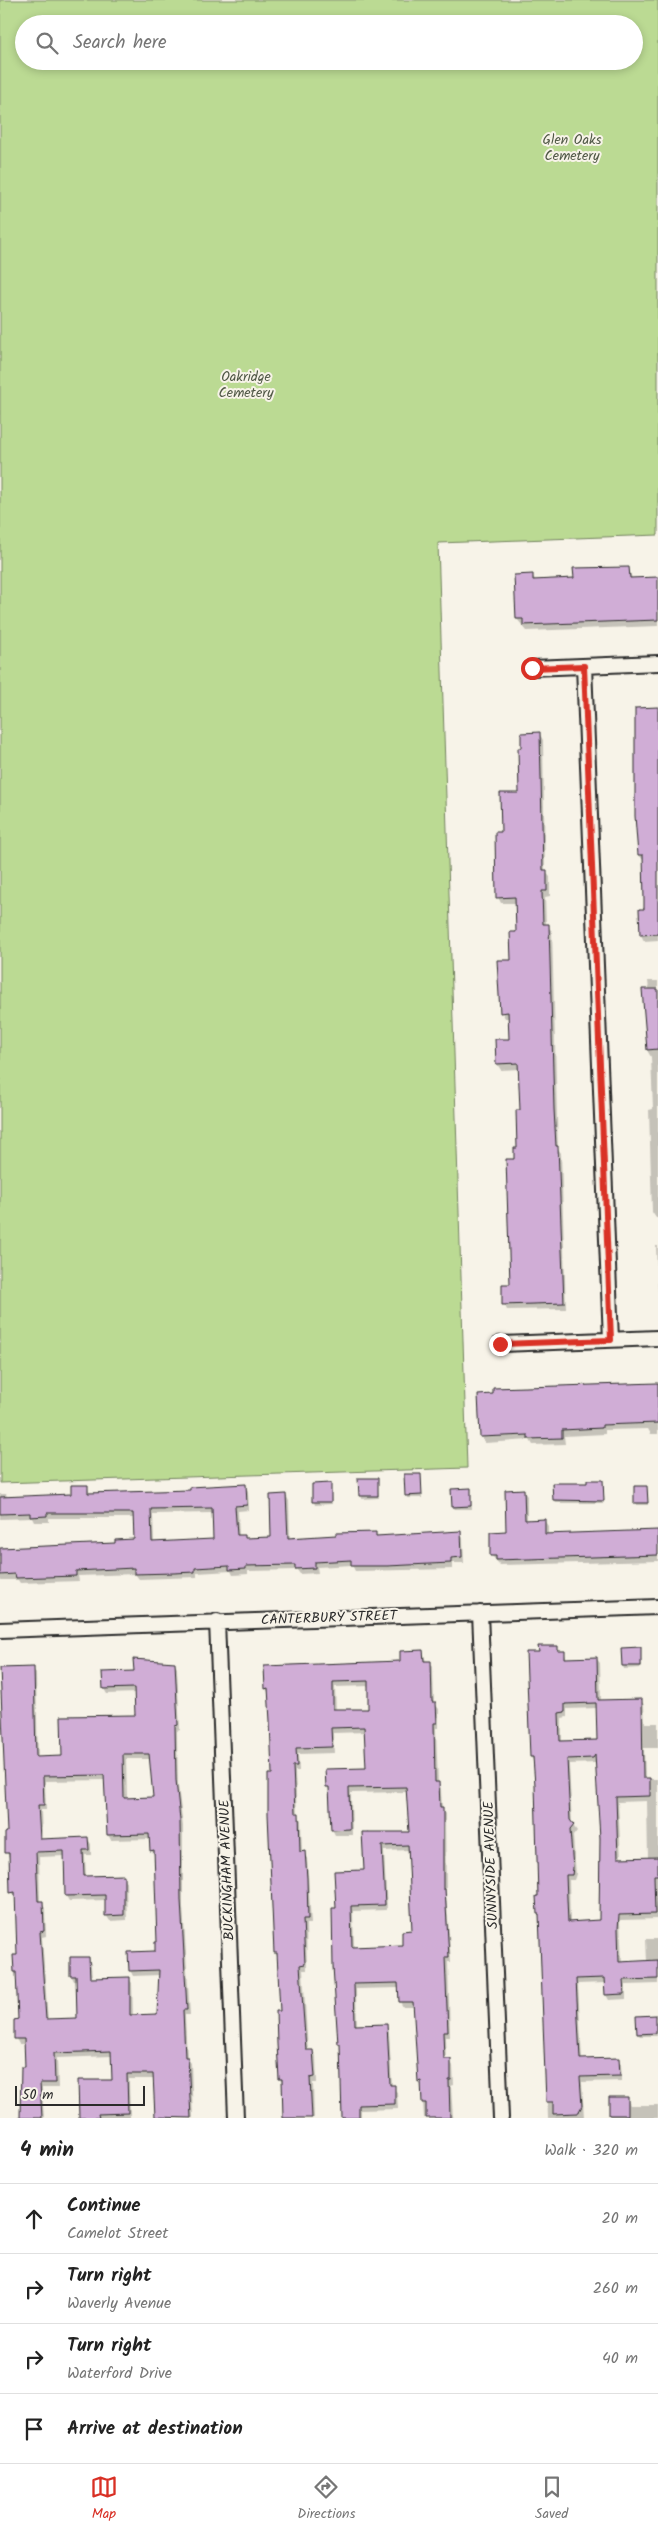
<!DOCTYPE html>
<meta charset="utf-8">
<style>
body{margin:0;font-family:Kalam,sans-serif;background:#f6f6f6;color:#222}
.scale{position:absolute;left:15px;bottom:12px;width:130px;box-sizing:border-box;padding-left:5px;border:2px solid #2b2b2b;border-top:0;font-size:14px;line-height:18px;white-space:nowrap;color:#2b2b2b;-webkit-text-stroke:4px #f7f3e8;paint-order:stroke}
.stop{position:absolute;width:15px;height:15px;margin:-11px;border:4px solid #d93025;border-radius:50%;background:#fff}
.stop.end{background:#d93025;border-color:#fff;box-shadow:0 1px 5px #0008}
.list{margin:0;padding:0;list-style:none}
h2{display:flex;justify-content:space-between;align-items:center;height:65px;margin:0;padding:0 20px;font-size:21px}
h2 small{font-size:16px;font-weight:400;color:#767676}
.list li{display:grid;grid-template-columns:32px 1fr auto;gap:15px;align-items:center;box-sizing:border-box;height:70px;padding:0 20px;border-top:1px solid #e0e0e0}
.list b{display:block;font-size:19px;white-space:nowrap}
.list p{margin:0;font-size:16px;white-space:nowrap;color:#767676}
.list em{font-size:16px;font-style:normal;color:#767676}
.icon{flex:none;width:28px;height:28px;fill:none;stroke:currentColor;stroke-width:2;stroke-linecap:round;stroke-linejoin:round}
.map{position:relative;flex:none;width:658px;height:2118px;overflow:hidden}
.search{position:absolute;background:#fff;box-shadow:0 2px 8px #0003;left:15px;right:15px;top:15px;height:55px;display:flex;align-items:center;gap:12px;box-sizing:border-box;padding:0 18px;border-radius:28px;color:#767676;font-size:19px}
.sheet{height:345px;background:#fff}
nav{display:flex;justify-content:space-around;align-items:center;box-sizing:border-box;height:70px;border-top:1px solid #e0e0e0;background:#fff;font-size:14px;color:#767676}
nav a{display:grid;justify-items:center;gap:2px}
nav .on{color:#d93025}
.map>svg:first-child{display:block}
</style>
<div class="map">
<svg width="658" height="2118" viewBox="0 0 658 2118">
<rect width="100%" height="100%" fill="#f7f3e8"/>
<filter id="ink" filterUnits="userSpaceOnUse"><feTurbulence type="fractalNoise" baseFrequency=".02" numOctaves="2"/><feDisplacementMap in="SourceGraphic" scale="10" xChannelSelector="R" yChannelSelector="G"/><feConvolveMatrix kernelMatrix="1 2 1 2 8 2 1 2 1" color-interpolation-filters="sRGB"/></filter>
<g filter="url(#ink)">
<!-- green -->
<path fill="#bbda93" stroke="#73825f" fill-rule="evenodd" d="M0,0H658V535L438,543L467,1468L0,1483ZM24,24H634V61H24Z"/>
<!-- shadow -->
<path fill="#0003" fill-rule="evenodd" d="M629,568L632,579L658,578V626L527,631L517,619L532,575L536,581L575,579Z
M658,709V940L644,941L641,935L645,910L644,861L639,855Z
M539,733L543,740L545,871L550,877V896L545,897L546,925L552,931L557,1116L558,1149L561,1153L566,1309L507,1310L504,1304L512,1285L516,1160L521,1111L519,1069L501,1070L497,1064L510,1040L509,1018H505L502,1012L517,933L516,903H501L498,897L502,833L521,794L523,749Z
M648,981H658V1218H656L652,1212L649,1110L653,1109L651,1057L648,1052L644,990H649Z
M656,1246H658V1292Z
M658,1384V1434H651L648,1429L605,1430V1434L564,1436L565,1444L533,1445L530,1440L485,1443L481,1437Z
M420,1475L422,1498H408L406,1495Z
M360,1479H377L379,1498L362,1499Z
M602,1481L604,1503H556L554,1500L588,1484Z
M245,1485L248,1491L249,1510L238,1511L239,1536L246,1539H272L286,1495L289,1501L290,1539L375,1533L378,1537L460,1533L463,1538L464,1563H453V1569L355,1571L352,1565L317,1567L318,1573L300,1574L297,1570L248,1571V1574L233,1575L231,1571L197,1573V1577L139,1579L135,1574L78,1576L79,1581L20,1583L18,1580H0V1548L117,1544L135,1540L134,1518H49V1522H34L32,1518L0,1519V1494H6L8,1498L73,1495L87,1486L90,1494L191,1491ZM213,1513L214,1541L154,1543L153,1514Z
M330,1485L332,1504L315,1505L314,1502Z
M647,1487L648,1505H637L636,1503Z
M470,1489L472,1509H455L453,1507Z
M523,1491L527,1496V1521L544,1520L548,1526V1535L658,1531V1561L500,1565L492,1556L507,1532Z
M557,1647L560,1652H564L567,1659L596,1658L600,1663L601,1701L641,1700L644,1705L645,1723H658V1748H644L645,1779H658V1919L620,1920L622,1963L647,1962L646,1939H658V1984L626,1985V1999L609,2000L606,1995L605,1983L578,1984L582,2060L618,2059L621,2064L622,2081L582,2082L584,2118H548L541,1919L538,1914L536,1785L534,1762L531,1757L540,1653ZM597,1708L598,1741L562,1742V1718L567,1717V1709ZM597,1763L602,1900L601,1922L570,1923L569,1880H574L576,1874L573,1836L577,1831L572,1824L569,1764ZM647,1801L648,1859H621L618,1802Z
M640,1649L642,1668L624,1669L623,1666Z
M423,1651L426,1662H430L433,1667L434,1703L439,1709V1728H436L438,1783L441,1788L442,1809L445,1814L446,1892L451,1962H448L450,2037H445L446,2061L450,2060L453,2066L454,2085L451,2086L453,2118H424L422,2087L419,2081L415,2007H403L400,2002L399,1988L356,1989L357,2026L386,2025L389,2031L392,2087L397,2092L398,2109L361,2110V2118H342L337,1909L365,1871L364,1833H410L407,1792L351,1793L352,1835H335L332,1829L327,1770L367,1769L366,1732L333,1733L334,1753L298,1754L299,1771H295L297,1815L301,1820L302,1853L307,1858L311,1924H306L307,1970H303L308,2051H313L316,2056L317,2083H313L314,2118H284L283,2084L280,2079L281,2012L278,1958L275,1952L273,1775L269,1694L266,1688L401,1662ZM369,1686L370,1710L336,1711L335,1687ZM410,1850L414,1932L403,1947L354,1948L353,1911L387,1910L384,1851Z
M174,1663L177,1668L180,1730L177,1731L178,1786L183,1826V1906L190,2015H185L187,2058L191,2063L193,2118H157L155,2079H129L130,2118H81L113,2081L112,2056L57,2058L58,2088H42L44,2118H21L27,2068L26,2044H19L16,2039L19,2021L18,1976L15,1971L19,1956L17,1898L12,1892L10,1859L7,1853L33,1668L36,1674L38,1758L63,1757L136,1716V1693L107,1694L104,1689L135,1672ZM126,1759H151L155,1798L127,1799ZM105,1780L108,1835L111,1840L151,1839V1850L155,1856L159,1944L157,1952L130,1970L133,1976L160,1975L158,2016H133L132,1983L129,1978L92,1979L91,1964L88,1958L71,1975L74,1981H77L78,2019L48,2020L42,1937L46,1936L45,1908L40,1902L39,1857L65,1856L66,1896L69,1901L106,1900V1915L110,1921L127,1920L126,1882L123,1876L86,1878L85,1855H91V1844L87,1838L42,1840L41,1810H46L45,1781Z
M655,2016L657,2036H640L638,2034Z
M610,2098H627L630,2105H658V2118H610Z"/>
<!-- building -->
<path fill="#d0add6" stroke="#2b2b2b" fill-rule="evenodd" d="M629,567L630,578L658,577V620L523,625V619H516L514,575L533,574V580L574,578L573,568Z
M658,707V934L640,935L639,909H644V900L643,855H638L635,816V708Z
M540,732L543,870H547V891H542L543,924H549L554,1109L556,1146H558L564,1303L502,1305V1284H510L506,1159H514V1148H517L516,1110H520L518,1063L496,1064L495,1039H509L508,1012L500,1013L497,960H511L510,932H516L515,897L496,898L495,832H501L500,793H519L518,748H521V733Z
M642,989H658V1049L647,1050Z
M658,1383V1423L602,1425V1428L562,1430V1438L528,1439V1435L480,1437L478,1395L493,1394V1388Z
M404,1474H421L422,1495L405,1496Z
M358,1478H378V1496H359Z
M587,1480H603L604,1501L553,1500L552,1483H587Z
M331,1483V1502H312V1484Z
M246,1484L247,1505L235,1506L237,1535H245V1538L271,1537L270,1495L286,1494L288,1538L336,1535V1533L376,1532V1536L461,1531L462,1557L451,1558V1563L387,1566H351V1560L315,1562V1568L295,1569V1565L246,1566V1569L229,1570V1566L195,1568V1572L174,1573L134,1574V1568L76,1571V1576L16,1578L15,1574L0,1575V1548L115,1543V1540L134,1539L133,1513H47V1516L30,1517V1513L0,1514V1497L71,1494V1485H88V1493L190,1490V1487ZM212,1508L213,1539L152,1542L151,1509Z
M634,1486H647L648,1503H634Z
M471,1488V1506L452,1507L451,1489Z
M524,1489L525,1520L545,1519V1534L658,1530V1555L496,1560V1556H490V1532L506,1531L505,1490Z
M538,1646H558V1651H565V1658L597,1657L598,1700L642,1699L643,1778H650V1796L616,1797L618,1858L658,1857V1875H654L655,1914L619,1915L618,1929L619,1962L658,1960V1979L623,1980L624,1994L605,1995L604,1978L576,1979L580,2059L619,2058L620,2076L580,2077L582,2106L578,2113L553,2114V2102H546L539,1914H537L536,1896H538L535,1785L533,1757H530L526,1652H539ZM596,1703L597,1740L560,1741L559,1713L565,1712V1704ZM595,1755L600,1838L599,1920L568,1922L566,1875H572L573,1868L570,1830L574,1825L570,1820L567,1759L593,1758Z
M641,1647V1666H622L621,1648Z
M423,1650L424,1661H431L432,1702H436L437,1723H434L435,1782H439L440,1807H443V1889H445L449,1957H445L448,2032H443L444,2059H451V2080H449L450,2118H426V2103H422L421,2081L418,2082L413,2002H399L398,1983L354,1984L355,2025L387,2024L390,2085H395V2104L359,2105V2118H342L340,2044H338L333,1966L332,1908H336L334,1871L364,1870L362,1832H409L406,1787L349,1788L350,1829L331,1830L329,1787H326L325,1769L366,1768L364,1727L331,1728L332,1747L296,1748L297,1766H293L295,1813H299L300,1852L305,1851L307,1878L308,1919H303L305,1964L300,1965L303,2009L306,2050H313L315,2077L310,2078L312,2118H283L282,2079H279L277,2044L276,2011H280L277,1953H274L268,1814V1774H272L270,1721L268,1688L265,1689L264,1666L400,1661V1651ZM368,1681V1709H333V1682ZM408,1845L412,1930L402,1931V1945L352,1947L351,1906L385,1905L382,1846Z
M133,1659L175,1662L178,1725L175,1726L176,1780L180,1820L181,1900L187,2010H183L185,2057H188L191,2118L155,2117L153,2074H127L128,2113L98,2114L99,2118H79L78,2080H112L111,2051L54,2053L55,2083H40L42,2118H20L21,2067H25L24,2039H14V2020L18,2019L16,1972H14L13,1955H17L15,1892L10,1893L9,1853H5V1833L7,1832L0,1668L34,1667L36,1757L62,1756L61,1716L135,1715L134,1688L103,1689L102,1672L134,1671ZM123,1754H149L153,1797L124,1798ZM43,1776L104,1775L107,1835L149,1834L150,1851L154,1850L157,1942H155V1951L128,1952L129,1971L159,1970L157,2014L130,2015V1977L90,1978L89,1957H70V1976H76L77,2018L46,2019L40,1932L44,1931L43,1901H38L36,1852L64,1851L65,1896L105,1895V1916L124,1915V1875L84,1876L83,1850H89L88,1837L40,1839L38,1805H44Z
M656,2015V2033L637,2034L636,2016Z
M609,2097H628V2115H609Z"/>
<g fill="none" stroke-linecap="round" stroke-linejoin="round">
<defs>
<path id="street" d="M584,666L611,1340
M532,668L658,663
M500,1344L658,1338
M480,1613L501,2118
M217,1621L236,2118
M0,1630L658,1607"/>
</defs>
<!-- street casing -->
<use href="#street" stroke="#2b2b2b" stroke-width="18"/>
<!-- street -->
<use href="#street" stroke="#f7f3e8" stroke-width="14"/>
</g>
</g>
<g fill="none" stroke-linecap="round" stroke-linejoin="round" filter="url(#ink)">
<!-- route -->
<path stroke="#d93025" stroke-width="6" d="M500,1344L611,1340L584,666L532,668"/>
</g>
<g text-anchor="middle" dominant-baseline="central" stroke-width="4" stroke-linejoin="round" paint-order="stroke">
<!-- park labels -->
<g font-size="14" fill="#4f5745" stroke="#f7f3e8">
<text x="572" y="140">Glen Oaks<tspan x="572" dy="16">Cemetery</tspan></text>
<text x="246" y="377">Oakridge<tspan x="246" dy="16">Cemetery</tspan></text>
</g>
<!-- street labels -->
<g font-size="14" fill="#2b2b2b" stroke="#f7f3e8">
<text transform="translate(329 1618) rotate(-2)">CANTERBURY STREET</text>
<text transform="translate(491 1865) rotate(-92)">SUNNYSIDE AVENUE</text>
<text transform="translate(227 1870) rotate(-92)">BUCKINGHAM AVENUE</text>
</g>
</g>
</svg>
<div class="scale">50 m</div>
<div class="stop" style="left:532px;top:668px"></div>
<div class="stop end" style="left:500px;top:1344px"></div>
<div class="search"><svg class="icon" aria-label="search" viewBox="0 0 24 24"><circle cx="10" cy="10" r="6"/><path d="M15 15l6 6"/></svg>Search here</div>
</div>
<section class="sheet">
<h2>4 min<small>Walk · 320 m</small></h2>
<ul class="list">
<li><svg class="icon" aria-label="ahead" viewBox="0 0 24 24"><path d="M12 20V5M6 11l6-6 6 6"/></svg><div><b>Continue</b><p>Camelot Street</p></div><em>20 m</em></li>
<li><svg class="icon" aria-label="right" viewBox="0 0 24 24"><path d="M7 20v-9h11M14 6l5 5-5 5"/></svg><div><b>Turn right</b><p>Waverly Avenue</p></div><em>260 m</em></li>
<li><svg class="icon" aria-label="right" viewBox="0 0 24 24"><path d="M7 20v-9h11M14 6l5 5-5 5"/></svg><div><b>Turn right</b><p>Waterford Drive</p></div><em>40 m</em></li>
<li><svg class="icon" aria-label="arrive" viewBox="0 0 24 24"><path d="M6 21V4h12l-3 4 3 4H6"/></svg><div><b>Arrive at destination</b></div></li>
</ul>
</section>
<nav>
<a class="on"><svg class="icon" aria-label="map" viewBox="0 0 24 24"><path d="M3 6l6-2 6 2 6-2v14l-6 2-6-2-6 2zM9 4v14M15 6v14"/></svg>Map</a>
<a><svg class="icon" aria-label="directions" viewBox="0 0 24 24"><path d="M12 3l9 9-9 9-9-9zM9 14v-3h6M13 9l2 2-2 2"/></svg>Directions</a>
<a><svg class="icon" aria-label="saved" viewBox="0 0 24 24"><path d="M7 4h10v16l-5-4-5 4z"/></svg>Saved</a>
</nav>
